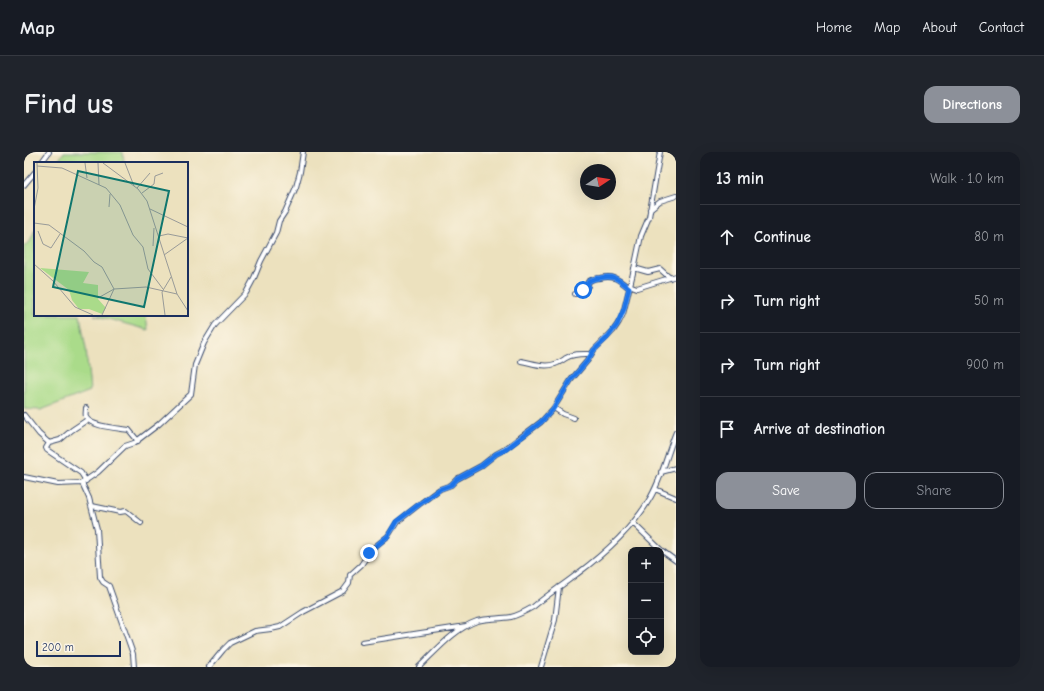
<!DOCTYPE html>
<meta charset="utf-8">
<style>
body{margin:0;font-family:"Comic Neue",sans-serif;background:#20242c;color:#f1f3f6}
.controls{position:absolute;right:12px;bottom:12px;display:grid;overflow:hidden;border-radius:8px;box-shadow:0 4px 16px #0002}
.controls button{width:36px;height:36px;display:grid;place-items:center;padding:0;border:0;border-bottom:1px solid #363941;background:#171b24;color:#f1f3f6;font:20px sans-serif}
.compass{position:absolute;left:556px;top:12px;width:36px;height:36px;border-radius:50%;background:#171b24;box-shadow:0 4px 16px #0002;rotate:78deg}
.scale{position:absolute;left:12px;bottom:10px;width:85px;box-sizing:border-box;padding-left:4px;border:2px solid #1b2f5e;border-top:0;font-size:11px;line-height:14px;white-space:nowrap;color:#1b2f5e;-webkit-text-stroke:3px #fcf5e5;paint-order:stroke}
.stop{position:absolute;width:12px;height:12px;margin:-9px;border:3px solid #1a73e8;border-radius:50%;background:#fff}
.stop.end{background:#1a73e8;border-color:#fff;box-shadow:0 1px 4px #0008}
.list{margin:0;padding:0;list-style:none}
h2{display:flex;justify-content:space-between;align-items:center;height:52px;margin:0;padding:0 16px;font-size:17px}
h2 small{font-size:13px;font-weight:400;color:#9ea1a6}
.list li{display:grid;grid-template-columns:26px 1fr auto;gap:12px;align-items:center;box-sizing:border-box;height:64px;padding:0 16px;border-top:1px solid #363941}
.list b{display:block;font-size:15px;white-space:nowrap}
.list em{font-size:13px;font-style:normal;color:#9ea1a6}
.actions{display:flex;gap:8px;padding:12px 16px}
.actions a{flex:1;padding:9px 0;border:1px solid #8c9099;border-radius:12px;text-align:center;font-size:14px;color:#8c9099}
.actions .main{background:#8c9099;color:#fff}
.icon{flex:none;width:22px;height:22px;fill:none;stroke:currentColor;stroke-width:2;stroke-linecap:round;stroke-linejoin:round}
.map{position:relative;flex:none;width:652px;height:515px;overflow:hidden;border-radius:12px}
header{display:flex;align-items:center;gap:24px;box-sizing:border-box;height:56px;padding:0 20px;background:#171b24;border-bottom:1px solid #363941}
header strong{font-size:19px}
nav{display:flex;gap:22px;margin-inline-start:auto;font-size:14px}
.intro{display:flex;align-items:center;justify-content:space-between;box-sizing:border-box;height:96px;padding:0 24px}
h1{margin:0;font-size:28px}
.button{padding:10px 18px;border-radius:12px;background:#8c9099;color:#fff;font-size:14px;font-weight:700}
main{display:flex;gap:24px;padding:0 24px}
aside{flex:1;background:#171b24;border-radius:12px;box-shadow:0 4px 16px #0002}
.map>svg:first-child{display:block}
</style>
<header>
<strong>Map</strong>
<nav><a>Home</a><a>Map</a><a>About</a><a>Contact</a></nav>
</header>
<div class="intro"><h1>Find us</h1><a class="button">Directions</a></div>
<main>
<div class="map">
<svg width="652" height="515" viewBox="0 0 652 515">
<rect width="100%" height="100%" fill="#fcf5e5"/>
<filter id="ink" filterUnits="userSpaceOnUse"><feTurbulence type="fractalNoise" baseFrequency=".025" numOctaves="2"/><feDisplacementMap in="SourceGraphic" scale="8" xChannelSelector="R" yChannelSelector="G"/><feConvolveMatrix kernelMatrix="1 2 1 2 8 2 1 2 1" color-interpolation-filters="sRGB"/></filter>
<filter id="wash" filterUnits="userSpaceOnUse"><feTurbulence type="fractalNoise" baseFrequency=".012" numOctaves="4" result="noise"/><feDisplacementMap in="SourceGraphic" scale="16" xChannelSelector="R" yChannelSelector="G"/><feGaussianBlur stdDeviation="0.9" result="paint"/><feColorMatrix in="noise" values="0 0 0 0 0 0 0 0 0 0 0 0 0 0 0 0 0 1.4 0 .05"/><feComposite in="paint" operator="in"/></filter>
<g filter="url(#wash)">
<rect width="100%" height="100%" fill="#ece1be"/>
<!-- green -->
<path fill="#aadb8a" stroke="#628574" d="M40,0H99L100,11H33Z
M11,77V163H56L62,197L66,239L17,258L0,257V94L6,90Z
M70,163H122L124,178Z"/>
</g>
<g filter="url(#ink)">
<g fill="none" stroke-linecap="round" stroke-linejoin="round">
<defs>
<path id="minor" d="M17,11L25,0
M0,33L11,20
M626,57L636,49L652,44
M610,116L624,120L636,117L646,126
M605,133L613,136L652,124
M551,142L556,141L564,134V130C568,127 572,126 576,126C590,123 594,127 605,136
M497,209C509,211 520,216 531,212C535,211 539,208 542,206C550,201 559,202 567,202
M62,256C62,259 61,263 62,265C66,275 95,276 105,278L114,289
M530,256L539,262L550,266
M0,263L15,282L25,291L22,296L23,298L57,321L62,329
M25,291L36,288L48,278L63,268
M637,320L652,316
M0,325L34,332L58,331
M631,337L652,346
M68,354L96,360L102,359L117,371
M609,371L637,398
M637,398L652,409
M338,490L442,474
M110,515L109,502L85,434L79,430L76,425L73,377L65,346L58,331L74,320L101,294L110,291L135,272L167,242L171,213L180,191L191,173L222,141L230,126L237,109L252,81L255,69L261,60L272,35L276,20L279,0
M185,515L199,498L206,491L231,479L247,477L256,475L279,460L319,439L325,431L326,423L337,413L348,397L364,384L373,370L397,351L416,337L427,333L433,327L457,314L472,302L481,297L517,270L529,257L547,228L564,208L570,198L589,179L595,170L599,162L610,117L617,84L625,65L636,0
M395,515C412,499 430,477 453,469C464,466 476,467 487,465C495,463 502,459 509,455C523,443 539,433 553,422C580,402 608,377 625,348C638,327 643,302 652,280
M517,515L531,468L535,435"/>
</defs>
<!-- minor casing -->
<use href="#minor" stroke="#3a4a6c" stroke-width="6"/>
<!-- minor -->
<use href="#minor" stroke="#fff" stroke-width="4"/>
</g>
</g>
<g fill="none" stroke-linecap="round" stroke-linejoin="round" filter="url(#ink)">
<!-- route -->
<path stroke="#1a73e8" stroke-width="5" d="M345,401L352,394L364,384L372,370L397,351L416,337L427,333L433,327L457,314L472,302L481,298L517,270L529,257L547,228L564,208L570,198L583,186L593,173L600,157L605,136C594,127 590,123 576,126C571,126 568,127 564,130V134L559,138"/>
</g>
<!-- overview -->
<g transform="translate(10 10)">
<rect width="154" height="154" fill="#ece1be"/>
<path d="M6,106L55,110L49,121L64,123V137L72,146L68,152L55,147H45L38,138L35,128Z" fill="#aadb8a"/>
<path fill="none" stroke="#989a98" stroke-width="1" d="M51,1L53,16M64,1L65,23M69,1L104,27L113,39L143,132L154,149M91,1L100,24M3,4L28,6L72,26L86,43L99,73L109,85L114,107L129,127M103,26L116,11M108,31L120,22L121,14L129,11M75,45L76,32M0,47L4,26L3,1M116,47L154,65M0,61L15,63L50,89L60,100L68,105L80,127L112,125L143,132M4,69L9,82L17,86L26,72M125,74L134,72L154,76M119,84L120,66M130,93L154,76M0,102L19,119L41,145L59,153M64,136L80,127M68,153L80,127M131,153L128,130L137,115"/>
<path fill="#0f766e" fill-opacity="0.15" stroke="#0f766e" stroke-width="2" d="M44,9L135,29L110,145L19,125Z"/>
<rect width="154" height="154" fill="none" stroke="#1b2f5e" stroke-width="2"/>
</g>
</svg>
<div class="controls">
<button>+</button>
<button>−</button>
<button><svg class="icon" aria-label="locate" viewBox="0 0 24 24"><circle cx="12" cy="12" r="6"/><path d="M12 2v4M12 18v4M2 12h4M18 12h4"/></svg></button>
</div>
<svg class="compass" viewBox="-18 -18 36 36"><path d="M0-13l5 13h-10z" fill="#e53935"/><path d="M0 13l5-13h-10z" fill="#9ea1a6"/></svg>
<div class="scale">200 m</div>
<div class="stop" style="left:559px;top:138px"></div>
<div class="stop end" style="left:345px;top:401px"></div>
</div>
<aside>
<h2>13 min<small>Walk · 1.0 km</small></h2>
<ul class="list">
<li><svg class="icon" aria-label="ahead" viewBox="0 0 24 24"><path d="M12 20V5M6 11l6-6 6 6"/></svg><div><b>Continue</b></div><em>80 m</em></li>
<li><svg class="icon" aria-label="right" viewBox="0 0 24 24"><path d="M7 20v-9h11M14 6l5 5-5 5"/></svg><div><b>Turn right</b></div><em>50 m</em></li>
<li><svg class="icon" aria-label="right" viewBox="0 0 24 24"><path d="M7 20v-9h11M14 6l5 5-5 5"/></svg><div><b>Turn right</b></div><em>900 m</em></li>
<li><svg class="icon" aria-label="arrive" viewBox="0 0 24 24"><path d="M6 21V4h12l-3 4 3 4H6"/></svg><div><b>Arrive at destination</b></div></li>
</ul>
<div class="actions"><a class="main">Save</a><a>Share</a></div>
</aside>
</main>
